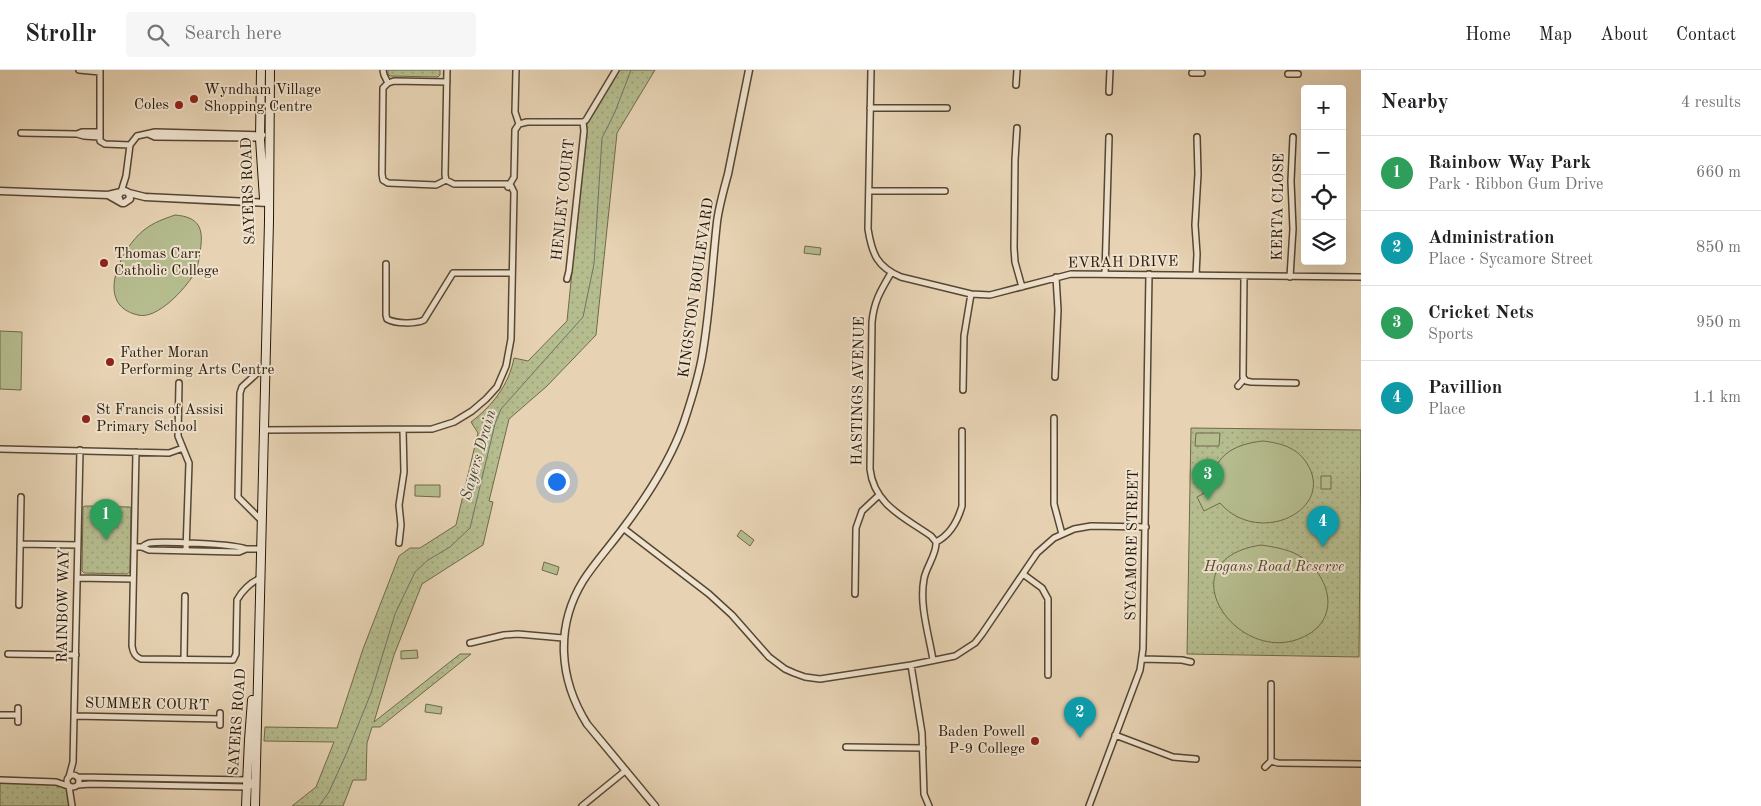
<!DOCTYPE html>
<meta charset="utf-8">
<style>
body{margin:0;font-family:"Old Standard TT",serif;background:#f6f6f6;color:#202124}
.controls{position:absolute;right:15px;top:15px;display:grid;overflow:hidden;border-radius:5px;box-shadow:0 5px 20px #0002}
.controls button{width:45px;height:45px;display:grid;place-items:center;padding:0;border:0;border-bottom:1px solid #e0e0e0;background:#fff;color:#202124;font:25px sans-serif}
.you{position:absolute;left:556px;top:411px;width:18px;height:18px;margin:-12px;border:4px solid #fff;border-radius:50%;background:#1a73e8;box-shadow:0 0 0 8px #1a73e833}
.badge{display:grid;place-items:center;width:32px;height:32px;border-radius:50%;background:#8f2418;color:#fff;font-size:16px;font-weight:700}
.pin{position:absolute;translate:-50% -41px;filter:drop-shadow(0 1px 2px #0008)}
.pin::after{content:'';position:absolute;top:26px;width:18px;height:15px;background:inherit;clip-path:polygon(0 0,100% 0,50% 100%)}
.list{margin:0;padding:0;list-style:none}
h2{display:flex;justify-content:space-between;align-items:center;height:65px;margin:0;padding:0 20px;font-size:21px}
h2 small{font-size:16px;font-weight:400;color:#757577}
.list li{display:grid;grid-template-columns:32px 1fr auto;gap:15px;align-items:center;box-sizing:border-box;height:75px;padding:0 20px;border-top:1px solid #e0e0e0}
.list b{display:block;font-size:19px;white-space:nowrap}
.list p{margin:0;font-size:16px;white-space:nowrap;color:#757577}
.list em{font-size:16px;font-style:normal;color:#757577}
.icon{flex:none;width:28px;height:28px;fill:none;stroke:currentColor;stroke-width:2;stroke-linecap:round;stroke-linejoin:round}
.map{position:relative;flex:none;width:1361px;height:736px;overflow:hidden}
header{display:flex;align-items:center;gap:30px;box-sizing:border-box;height:70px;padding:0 25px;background:#fff;border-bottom:1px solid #e0e0e0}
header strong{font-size:24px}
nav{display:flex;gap:28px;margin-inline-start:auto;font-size:18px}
.search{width:350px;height:45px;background:#f6f6f6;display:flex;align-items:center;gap:12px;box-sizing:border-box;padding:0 18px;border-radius:5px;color:#757577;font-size:19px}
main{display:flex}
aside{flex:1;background:#fff}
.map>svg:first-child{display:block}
</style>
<header>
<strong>Strollr</strong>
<div class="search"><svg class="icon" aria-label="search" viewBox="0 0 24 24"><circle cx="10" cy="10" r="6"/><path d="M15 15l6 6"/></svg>Search here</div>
<nav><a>Home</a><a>Map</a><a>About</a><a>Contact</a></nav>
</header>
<main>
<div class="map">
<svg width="1361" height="736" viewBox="0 0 1361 736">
<defs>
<pattern id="grass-dots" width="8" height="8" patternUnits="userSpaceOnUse" patternTransform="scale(1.25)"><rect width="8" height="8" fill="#b5bc8e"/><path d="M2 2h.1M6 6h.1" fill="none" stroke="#9ca179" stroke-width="1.8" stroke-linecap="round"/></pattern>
</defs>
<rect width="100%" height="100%" fill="#e7d3b4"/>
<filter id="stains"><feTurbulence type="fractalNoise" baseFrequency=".004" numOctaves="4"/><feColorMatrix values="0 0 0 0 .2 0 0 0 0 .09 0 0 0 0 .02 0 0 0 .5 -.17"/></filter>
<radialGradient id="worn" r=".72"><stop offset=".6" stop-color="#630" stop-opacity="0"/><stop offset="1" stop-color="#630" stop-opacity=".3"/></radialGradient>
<!-- grass -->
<path fill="url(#grass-dots)" stroke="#6e6a4a" d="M388,0H440V5L438,7L390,6L388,4Z
M619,0H655L617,63L596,265L547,316L509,349L489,431L493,432L483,475L422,514L394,585L374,652L460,584H471L380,657H372L367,673L366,710H353L343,736H292L316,717L334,672L264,671L265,657L337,658L363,579L399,486L410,478H420L456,455L478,363L471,352C492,336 509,315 514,288L528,291L567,251L587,53Z
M1191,358L1361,360L1359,587L1187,584Z
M85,436L130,437L131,438L130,502L127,504L84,503L82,501L83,437Z
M0,712L57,714L68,718L70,736H0Z"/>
<!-- garden -->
<path fill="#b5bc8e" stroke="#6e6a4a" d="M175,145C200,147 204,159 200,182C199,190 198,197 194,204C185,219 157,250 138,245C93,235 121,178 144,160C154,152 164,149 175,145Z
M805,176L821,178L820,185L804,183Z
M0,261L22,262L21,320L0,319Z
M1196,363H1220L1219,376H1195Z
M1263,371C1280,373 1296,377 1306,392C1338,439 1259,478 1220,433L1204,441L1197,427L1212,419L1213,420C1210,387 1233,374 1263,371Z
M1321,406H1331V419H1321Z
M415,415H440V427L415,426Z
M741,460L754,470L750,476L737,466Z
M1261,475C1274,477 1287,479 1298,485C1331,504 1343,551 1301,568C1236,596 1164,490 1261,475Z
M544,492L559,497L557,505L542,500Z
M417,580L418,588L401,589V581Z
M426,634L442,637L441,644L425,642Z"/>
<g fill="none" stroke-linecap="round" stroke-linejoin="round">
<!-- stream -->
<path stroke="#6a776c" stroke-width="1" d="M319,736L329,722L348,680L371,623L395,544L415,502L428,490L450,477L470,458L495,354L501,339L583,247L594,194L602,68L615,42L631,0"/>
<defs>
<path id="minor" d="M79,0L100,2
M100,0V71L105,74L130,75
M383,0L384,5L388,13L383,18L382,104L383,110L388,113L436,115L446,110
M871,0L868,159C872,184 877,197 901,207L971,224L990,225L1071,204L1361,207
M1192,3H1202
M1288,4H1298
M388,13L394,11L447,12
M1016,15L1017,0
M1109,22L1110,0
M870,38C896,38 921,38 947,38
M519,54L527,52H583L586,50L616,0
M1017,58L1015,90L1014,178L1015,192L1022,217
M21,63L77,64L82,62H99
M77,64L84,66L99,67
M148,64L155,67L262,68
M508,117L514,107L515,60L519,54L515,42L516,0
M869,121H945
M121,122L126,106L130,75L137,66L155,62L263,65
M386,194V245L387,249C395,254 416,254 424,250L453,203H512
M891,203C881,220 874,231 872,252L870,399C874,435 904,447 931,466L936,472C937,484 926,497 924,509C919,535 929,565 933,590
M1105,204L1109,67
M1196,205L1197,184L1195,155L1198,104L1197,67
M1244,207L1243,307L1246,311L1251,312L1296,313
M1290,207L1293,159L1291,111L1293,67
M567,209L569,201L584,61L583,52
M1055,307L1058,240L1056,207
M179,313L178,366L189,393L186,481
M1238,316L1244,309
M963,320L964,266L971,224
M1054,348V434L1062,464
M263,360L432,359L454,352L472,341L486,329L497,317L506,296L511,269L514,122L511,116L507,114H454L446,110L445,105L447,0
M0,379L169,383L183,378
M136,382L132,576C133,583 135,587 141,589L233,590L236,584L237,530C241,522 251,512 259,509
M261,450L238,427L240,323L242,317L265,296
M623,458L709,524L732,545L769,587L785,599L794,603L805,607L820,609L911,595L955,586L975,573L982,564L1037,483L1054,468L1074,459L1091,456L1146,457
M936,472C950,465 958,450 962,436V361
M399,473L401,455L399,435L404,402L403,360
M20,474L78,475
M134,477H142L149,480L239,482L246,479H260
M142,477C144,475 146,474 149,473C162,471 236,474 246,479
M1023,504L1042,518L1048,529V605
M77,508L133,509
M855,524L856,458L862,441L878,426
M19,535L21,427
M470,573L504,565L518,564L563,568
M8,584L76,585
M184,589L185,526
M1142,589L1182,590L1191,592
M911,595L922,663L924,724L929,736
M1271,614V691L1278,693L1361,694
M0,645H18
M74,646L220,649
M18,652V638
M220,655V643
M1115,665L1173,687L1196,689
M846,677L923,678
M1265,697L1271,691
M67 711a6 6 0 1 1 12 0a6 6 0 1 1-12 0Z
M69,707L73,692L80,380
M77,707L247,710L255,714
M0,710L56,712L68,716
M78,715L90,714L247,717L255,714
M69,716L72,736
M582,736L625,701
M1089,736L1140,600L1143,579L1149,204"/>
<path id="tertiary" d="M0,121L108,125L121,122
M129,123L145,127L269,133
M108,125L122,133H124L130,129L129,123L125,121L121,122L118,126L120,131
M655,736L587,654C559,609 555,557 583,511C595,492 611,475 624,457C648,425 671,390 684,352C691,331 698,309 702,287C710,242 712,196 717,152C719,136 724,119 728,104C735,69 742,35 749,0"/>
<path id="secondary" d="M261,0L260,69L264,129
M246,736L249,670L252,630
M255,736L269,151L270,0"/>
</defs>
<!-- minor casing -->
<use href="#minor" stroke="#564732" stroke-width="8"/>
<!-- tertiary casing -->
<use href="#tertiary" stroke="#564732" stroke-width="9"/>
<!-- secondary casing -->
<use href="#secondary" stroke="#261807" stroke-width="10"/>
<!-- minor -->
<use href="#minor" stroke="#efe2ce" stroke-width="5"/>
<!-- tertiary -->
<use href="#tertiary" stroke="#efe2ce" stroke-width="6"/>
<!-- secondary -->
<use href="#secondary" stroke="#efe2ce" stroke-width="8"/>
</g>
<!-- markers -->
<g fill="#8f2418" stroke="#efe2ce" stroke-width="2">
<circle cx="194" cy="29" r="5"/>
<circle cx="179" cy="35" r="5"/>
<circle cx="104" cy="193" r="5"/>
<circle cx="110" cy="292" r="5"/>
<circle cx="86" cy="349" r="5"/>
<circle cx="1035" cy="671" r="5"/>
</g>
<g text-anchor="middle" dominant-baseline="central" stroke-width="4" stroke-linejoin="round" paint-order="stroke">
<!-- poi labels -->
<g font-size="15" fill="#261807" stroke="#efe2ce" text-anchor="start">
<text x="204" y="20">Wyndham Village<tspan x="204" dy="17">Shopping Centre</tspan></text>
<text x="169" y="35" text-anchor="end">Coles</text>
<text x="114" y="184">Thomas Carr<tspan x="114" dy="17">Catholic College</tspan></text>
<text x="120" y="283">Father Moran<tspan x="120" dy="17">Performing Arts Centre</tspan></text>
<text x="96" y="340">St Francis of Assisi<tspan x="96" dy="17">Primary School</tspan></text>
<text x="1025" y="662" text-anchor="end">Baden Powell<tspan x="1025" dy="17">P-9 College</tspan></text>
</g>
<!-- street labels -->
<g font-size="15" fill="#261807" stroke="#efe2ce">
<text transform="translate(249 121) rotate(-92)">SAYERS ROAD</text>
<text transform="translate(564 130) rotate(-84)">HENLEY COURT</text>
<text transform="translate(1279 137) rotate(-89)">KERTA CLOSE</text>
<text transform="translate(1123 193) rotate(-1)">EVRAH DRIVE</text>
<text transform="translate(697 218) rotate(-82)">KINGSTON BOULEVARD</text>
<text transform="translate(859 321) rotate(-89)">HASTINGS AVENUE</text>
<text transform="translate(1133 475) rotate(-89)">SYCAMORE STREET</text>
<text transform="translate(64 536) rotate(-89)">RAINBOW WAY</text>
<text transform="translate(147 635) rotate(1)">SUMMER COURT</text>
<text transform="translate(238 652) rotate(-86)">SAYERS ROAD</text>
</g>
<!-- park labels -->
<g font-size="15" font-style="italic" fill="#514930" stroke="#efe2ce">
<text x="1274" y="497">Hogans Road Reserve</text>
</g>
<!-- water labels -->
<g font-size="16" font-style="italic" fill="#484839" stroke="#efe2ce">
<text transform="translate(479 385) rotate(-74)">Sayers Drain</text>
</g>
</g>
<rect width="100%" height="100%" filter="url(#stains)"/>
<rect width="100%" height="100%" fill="url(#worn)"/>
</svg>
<div class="controls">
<button>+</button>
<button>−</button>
<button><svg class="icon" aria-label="locate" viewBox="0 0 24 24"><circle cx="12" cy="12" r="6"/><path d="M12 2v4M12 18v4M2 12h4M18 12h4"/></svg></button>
<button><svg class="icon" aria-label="layers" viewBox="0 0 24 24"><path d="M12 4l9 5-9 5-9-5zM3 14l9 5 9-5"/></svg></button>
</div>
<div class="you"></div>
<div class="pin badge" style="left:106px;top:470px;background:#2e9e5b">1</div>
<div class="pin badge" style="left:1080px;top:668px;background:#0f9aa8">2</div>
<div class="pin badge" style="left:1208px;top:430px;background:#2e9e5b">3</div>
<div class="pin badge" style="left:1323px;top:477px;background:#0f9aa8">4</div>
</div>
<aside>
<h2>Nearby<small>4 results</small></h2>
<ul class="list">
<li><span class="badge" style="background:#2e9e5b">1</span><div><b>Rainbow Way Park</b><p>Park · Ribbon Gum Drive</p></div><em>660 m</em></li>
<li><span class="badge" style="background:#0f9aa8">2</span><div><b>Administration</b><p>Place · Sycamore Street</p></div><em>850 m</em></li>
<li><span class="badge" style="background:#2e9e5b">3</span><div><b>Cricket Nets</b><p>Sports</p></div><em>950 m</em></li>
<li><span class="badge" style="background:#0f9aa8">4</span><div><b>Pavillion</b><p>Place</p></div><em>1.1 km</em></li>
</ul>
</aside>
</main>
